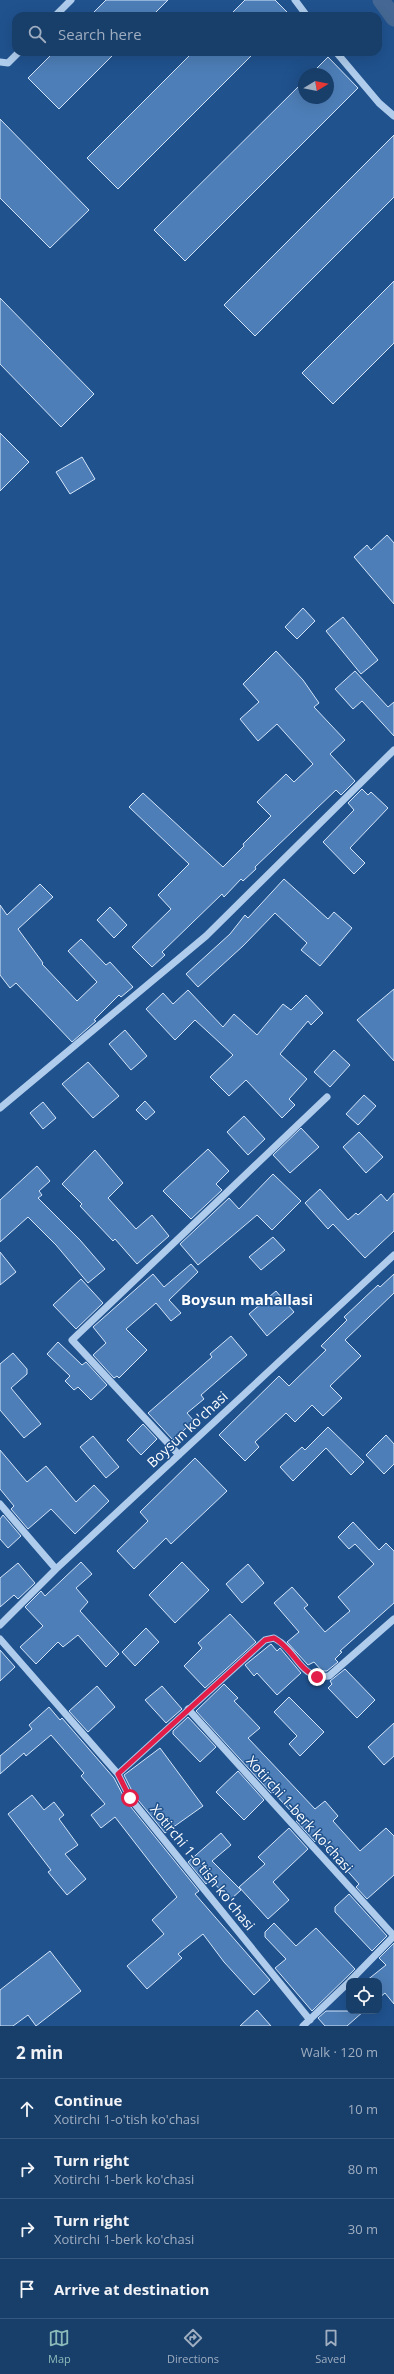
<!DOCTYPE html>
<meta charset="utf-8">
<style>
body{margin:0;font-family:"Open Sans",sans-serif;background:#254972;color:#f1f3f6}
.controls{position:absolute;right:12px;bottom:12px;display:grid;overflow:hidden;border-radius:8px;box-shadow:0 4px 16px #0002}
.controls button{width:36px;height:36px;display:grid;place-items:center;padding:0;border:0;border-bottom:1px solid #36577e;background:#183e6a;color:#f1f3f6;font:20px sans-serif}
.compass{position:absolute;left:298px;top:68px;width:36px;height:36px;border-radius:50%;background:#183e6a;box-shadow:0 4px 16px #0002;rotate:80deg}
.stop{position:absolute;width:12px;height:12px;margin:-9px;border:3px solid #e11d48;border-radius:50%;background:#fff}
.stop.end{background:#e11d48;border-color:#fff;box-shadow:0 1px 4px #0008}
.list{margin:0;padding:0;list-style:none}
h2{display:flex;justify-content:space-between;align-items:center;height:52px;margin:0;padding:0 16px;font-size:17px}
h2 small{font-size:13px;font-weight:400;color:#9faec1}
.list li{display:grid;grid-template-columns:26px 1fr auto;gap:12px;align-items:center;box-sizing:border-box;height:60px;padding:0 16px;border-top:1px solid #36577e}
.list b{display:block;font-size:15px;white-space:nowrap}
.list p{margin:0;font-size:13px;white-space:nowrap;color:#9faec1}
.list em{font-size:13px;font-style:normal;color:#9faec1}
.icon{flex:none;width:22px;height:22px;fill:none;stroke:currentColor;stroke-width:2;stroke-linecap:round;stroke-linejoin:round}
.map{position:relative;flex:none;width:394px;height:2026px;overflow:hidden}
.search{position:absolute;background:#183e6a;box-shadow:0 4px 16px #0002;left:12px;right:12px;top:12px;height:44px;display:flex;align-items:center;gap:10px;box-sizing:border-box;padding:0 14px;border-radius:12px;color:#9faec1;font-size:15px}
.sheet{height:292px;background:#183e6a}
nav{display:flex;justify-content:space-around;align-items:center;box-sizing:border-box;height:56px;border-top:1px solid #36577e;background:#183e6a;font-size:11px;color:#9faec1}
nav a{display:grid;justify-items:center;gap:2px}
nav .on{color:#8bbbb9}
.map>svg:first-child{display:block}
</style>
<div class="map">
<svg width="394" height="2026" viewBox="0 0 394 2026">
<rect width="100%" height="100%" fill="#20528e"/>
<g fill="none" stroke-linecap="round" stroke-linejoin="round">
<!-- canal -->
<path stroke="#446893" stroke-width="17" d="M381,0L394,18"/>
</g>
<!-- building -->
<path fill="#4d7eb7" stroke="#d4e5f9" d="M106,0H168L152,16H90Z
M245,0H275L291,16H229Z
M54,52H116L59,109L28,78Z
M193,52H255L118,189L87,158Z
M328,57L358,88L185,261L154,230L304,81V98H328V74H311Z
M0,119L89,210L50,248L0,198Z
M394,135V197L255,336L224,305Z
M394,281V343L333,404L302,373Z
M0,298L94,394L61,427L0,364Z
M0,433L29,462L0,491Z
M82,457L95,479L70,494L56,472Z
M387,535L394,543V604L354,557L367,545L371,550Z
M303,608L315,621L297,639L285,627Z
M343,617L378,660L361,674L326,631Z
M276,651L303,680L319,703L314,707L345,740L330,754L355,781L341,795L336,790L255,867L256,869L243,881L241,879L224,897L222,894L162,952L165,955L152,967L132,947L171,909L158,895L189,864L129,807L143,793L223,867L244,846L243,844L271,816L257,802L286,774L294,782L313,764L277,724L258,741L240,719L259,702L243,684Z
M355,671L388,707L394,702V736L362,701L353,709L335,689Z
M362,789L368,795L371,792L388,808L350,848L365,863L354,874L323,842L354,810L348,803Z
M284,879L328,919L334,912L352,928L320,966L301,950L307,943L275,913L243,946L198,987L186,974L230,934L245,915L248,918Z
M40,884L53,897L18,929L43,963L42,964L77,1001L97,982L68,951L81,939L106,965L110,962L133,987L121,997L119,995L94,1020L96,1021L72,1042L16,983L10,988L0,975V905L7,915Z
M110,907L127,925L114,938L97,920Z
M394,989V1061L357,1020Z
M188,990L223,1027L234,1014L257,1035L283,1004L291,1010L306,995L323,1013L311,1025L308,1021L280,1054L307,1079L289,1099L295,1105L282,1118L246,1080L229,1096L210,1077L233,1055L195,1020L175,1040L146,1009L163,993L173,1004Z
M125,1030L147,1056L131,1070L109,1044Z
M334,1050L350,1065L330,1087L314,1072Z
M88,1062L119,1096L93,1118L62,1084Z
M364,1095L376,1106L358,1125L346,1114Z
M145,1101L155,1112L146,1120L136,1110Z
M43,1102L56,1118L43,1129L30,1113Z
M244,1116L265,1139L248,1155L227,1132Z
M301,1128L319,1147L290,1173L273,1155Z
M359,1132L383,1157L366,1173L343,1147Z
M208,1149L229,1171L216,1184L222,1190L191,1219L163,1191Z
M95,1150L123,1183L108,1198L136,1229L152,1215L169,1236L137,1264L115,1239L113,1241L80,1206L82,1204L62,1184Z
M37,1166L50,1181L39,1191L42,1195L38,1198L80,1240L105,1269L88,1283L56,1245L28,1217L0,1242V1200Z
M273,1174L301,1201L272,1230L257,1215L198,1265L180,1244L229,1198L239,1209Z
M320,1189L348,1220L356,1213L358,1215L381,1194L387,1201L394,1193V1231L365,1258L333,1224L328,1229L305,1203Z
M273,1237L285,1250L261,1270L249,1257Z
M0,1252L16,1272L0,1285Z
M191,1264L198,1272L169,1300L181,1313L171,1321L156,1303L126,1329L147,1350L119,1378L117,1376L114,1378L93,1355L106,1343L93,1327L153,1274L164,1287Z
M394,1274V1293L345,1340L361,1356L330,1386L342,1398L323,1416L312,1405L295,1422L286,1413L255,1442L259,1447L245,1461L219,1435L279,1376L289,1386L326,1350L321,1346L347,1320L344,1317L378,1285L380,1287Z
M81,1279L103,1303L76,1329L53,1305Z
M276,1291L294,1312L267,1336L249,1314Z
M231,1336L247,1355L201,1395L204,1399L187,1413L194,1421L173,1440L148,1413L212,1357L210,1354Z
M58,1342L82,1365L86,1362L107,1385L91,1400L78,1387L74,1390L65,1381L70,1376L47,1354Z
M13,1353L27,1369V1374L11,1388L41,1424L24,1438L0,1410V1364Z
M143,1424L157,1439L141,1455L127,1440Z
M328,1427L364,1462L351,1475L326,1448L293,1481L280,1467L302,1447L305,1450Z
M386,1435L394,1444V1464L384,1474L366,1455Z
M93,1436L119,1467L106,1478L80,1447Z
M0,1450L27,1482L46,1466L76,1502L94,1485L109,1501L75,1534L51,1509L28,1529L11,1509L14,1506L0,1489Z
M195,1458L227,1491L171,1544L166,1538L134,1569L117,1551L148,1521L140,1512Z
M3,1515L21,1536L8,1548L0,1539V1519Z
M353,1522L379,1550L386,1543L394,1551V1603L340,1651L342,1652L335,1659L338,1662L327,1671H322L314,1662L308,1665L287,1642L299,1632L274,1603L292,1587L308,1605L304,1608L325,1632L350,1611L338,1597L374,1564L355,1544L349,1549L338,1537Z
M81,1562L92,1574L76,1588L88,1602L80,1611L119,1654L106,1667L78,1635L63,1647L58,1642L36,1664L20,1647L43,1626L25,1607L41,1591L45,1596Z
M182,1562L209,1590L175,1623L149,1595Z
M18,1563L35,1583L18,1599L14,1595L0,1607V1578Z
M248,1564L264,1583L242,1603L226,1584Z
M230,1614L256,1642L205,1688L184,1666L202,1648L198,1643Z
M146,1628L159,1642L135,1666L122,1652Z
M271,1644L277,1651L280,1648L301,1673L277,1695L257,1673L254,1676L245,1665Z
M0,1650L15,1667L0,1681Z
M345,1669L375,1700L357,1718L328,1688L332,1684L330,1681Z
M224,1684L238,1698L234,1701L260,1728L248,1738L315,1809L325,1801L338,1816L333,1821L360,1851L386,1828L394,1836V1875L367,1899L356,1887L359,1884L318,1838L315,1842L296,1821L298,1819L273,1792L271,1793L196,1711Z
M97,1686L115,1707L88,1732L69,1711Z
M162,1686L182,1709L166,1723L145,1700Z
M289,1697L324,1732L300,1756L289,1744L297,1736L274,1712Z
M49,1707L60,1720L62,1718L114,1778L126,1801L199,1891L195,1894L270,1980L254,1995L224,1962L203,1934L178,1954L182,1958L147,1989L127,1966L164,1934L152,1920L177,1897L115,1817L101,1828L91,1815L105,1804L81,1776L84,1773L51,1735L26,1756L24,1753L0,1774V1756L32,1729L29,1725Z
M188,1717L216,1747L200,1762L173,1734V1731Z
M394,1723V1756L384,1765L368,1747Z
M160,1748L203,1806L165,1833L134,1795L124,1775Z
M238,1771L264,1800L244,1820L216,1792Z
M32,1795L44,1810L54,1802L64,1815L59,1819L78,1845L65,1854L86,1879L67,1895L48,1872L51,1870L8,1814Z
M289,1828L308,1849L273,1882L289,1900L268,1919L239,1887L265,1864L258,1857Z
M221,1833L231,1845L212,1861L241,1890L230,1900L211,1880L206,1884L188,1862Z
M349,1894L387,1936L372,1951L335,1912V1907Z
M274,1923L296,1946L316,1928L355,1969L312,2011L275,1968L286,1959L265,1937V1932Z
M394,1943V2004L385,1993L379,1998V1981H366L386,1965L379,1958Z
M50,1951L81,1991L36,2026L28,2015L13,2026H0V1990Z
M257,2010L271,2026H240Z
M326,2011H364L347,2026H325L318,2018Z"/>
<g fill="none" stroke-linecap="round" stroke-linejoin="round">
<!-- minor -->
<path stroke="#afccec" stroke-width="7" d="M295,0L307,16
M55,16L71,0
M336,52L379,103L394,116
M0,62L8,63L19,52
M0,1108L206,936L394,750
M179,1455L72,1340L327,1097
M0,1504L56,1569
M0,1625L56,1569L394,1255
M0,1639L118,1774L130,1798L310,2020
M188,1709L394,1936
M118,1774L265,1640L274,1638C300,1652 297,1679 329,1676L394,1619
M350,1981L394,1936
M303,2026L349,1982"/>
</g>
<g fill="none" stroke-linecap="round" stroke-linejoin="round">
<!-- route -->
<path stroke="#e11d48" stroke-width="5" d="M130,1798L118,1774L265,1640L274,1638C292,1648 298,1669 317,1677"/>
</g>
<g text-anchor="middle" dominant-baseline="central" stroke-width="3" stroke-linejoin="round" paint-order="stroke">
<!-- street labels -->
<g font-size="14" fill="#fff" stroke="#20528e">
<text transform="translate(187 1429) rotate(-43)">Boysun ko'chasi</text>
<text transform="translate(300 1814) rotate(48)">Xotirchi 1-berk ko'chasi</text>
<text transform="translate(203 1867) rotate(51)">Xotirchi 1-o'tish ko'chasi</text>
</g>
<!-- neighbourhood labels -->
<g font-size="15" font-weight="bold" fill="#fff" stroke="#20528e">
<text x="247" y="1299">Boysun mahallasi</text>
</g>
</g>
</svg>
<div class="controls">
<button><svg class="icon" aria-label="locate" viewBox="0 0 24 24"><circle cx="12" cy="12" r="6"/><path d="M12 2v4M12 18v4M2 12h4M18 12h4"/></svg></button>
</div>
<svg class="compass" viewBox="-18 -18 36 36"><path d="M0-13l5 13h-10z" fill="#e53935"/><path d="M0 13l5-13h-10z" fill="#9faec1"/></svg>
<div class="stop" style="left:130px;top:1798px"></div>
<div class="stop end" style="left:317px;top:1677px"></div>
<div class="search"><svg class="icon" aria-label="search" viewBox="0 0 24 24"><circle cx="10" cy="10" r="6"/><path d="M15 15l6 6"/></svg>Search here</div>
</div>
<section class="sheet">
<h2>2 min<small>Walk · 120 m</small></h2>
<ul class="list">
<li><svg class="icon" aria-label="ahead" viewBox="0 0 24 24"><path d="M12 20V5M6 11l6-6 6 6"/></svg><div><b>Continue</b><p>Xotirchi 1-o'tish ko'chasi</p></div><em>10 m</em></li>
<li><svg class="icon" aria-label="right" viewBox="0 0 24 24"><path d="M7 20v-9h11M14 6l5 5-5 5"/></svg><div><b>Turn right</b><p>Xotirchi 1-berk ko'chasi</p></div><em>80 m</em></li>
<li><svg class="icon" aria-label="right" viewBox="0 0 24 24"><path d="M7 20v-9h11M14 6l5 5-5 5"/></svg><div><b>Turn right</b><p>Xotirchi 1-berk ko'chasi</p></div><em>30 m</em></li>
<li><svg class="icon" aria-label="arrive" viewBox="0 0 24 24"><path d="M6 21V4h12l-3 4 3 4H6"/></svg><div><b>Arrive at destination</b></div></li>
</ul>
</section>
<nav>
<a class="on"><svg class="icon" aria-label="map" viewBox="0 0 24 24"><path d="M3 6l6-2 6 2 6-2v14l-6 2-6-2-6 2zM9 4v14M15 6v14"/></svg>Map</a>
<a><svg class="icon" aria-label="directions" viewBox="0 0 24 24"><path d="M12 3l9 9-9 9-9-9zM9 14v-3h6M13 9l2 2-2 2"/></svg>Directions</a>
<a><svg class="icon" aria-label="saved" viewBox="0 0 24 24"><path d="M7 4h10v16l-5-4-5 4z"/></svg>Saved</a>
</nav>
